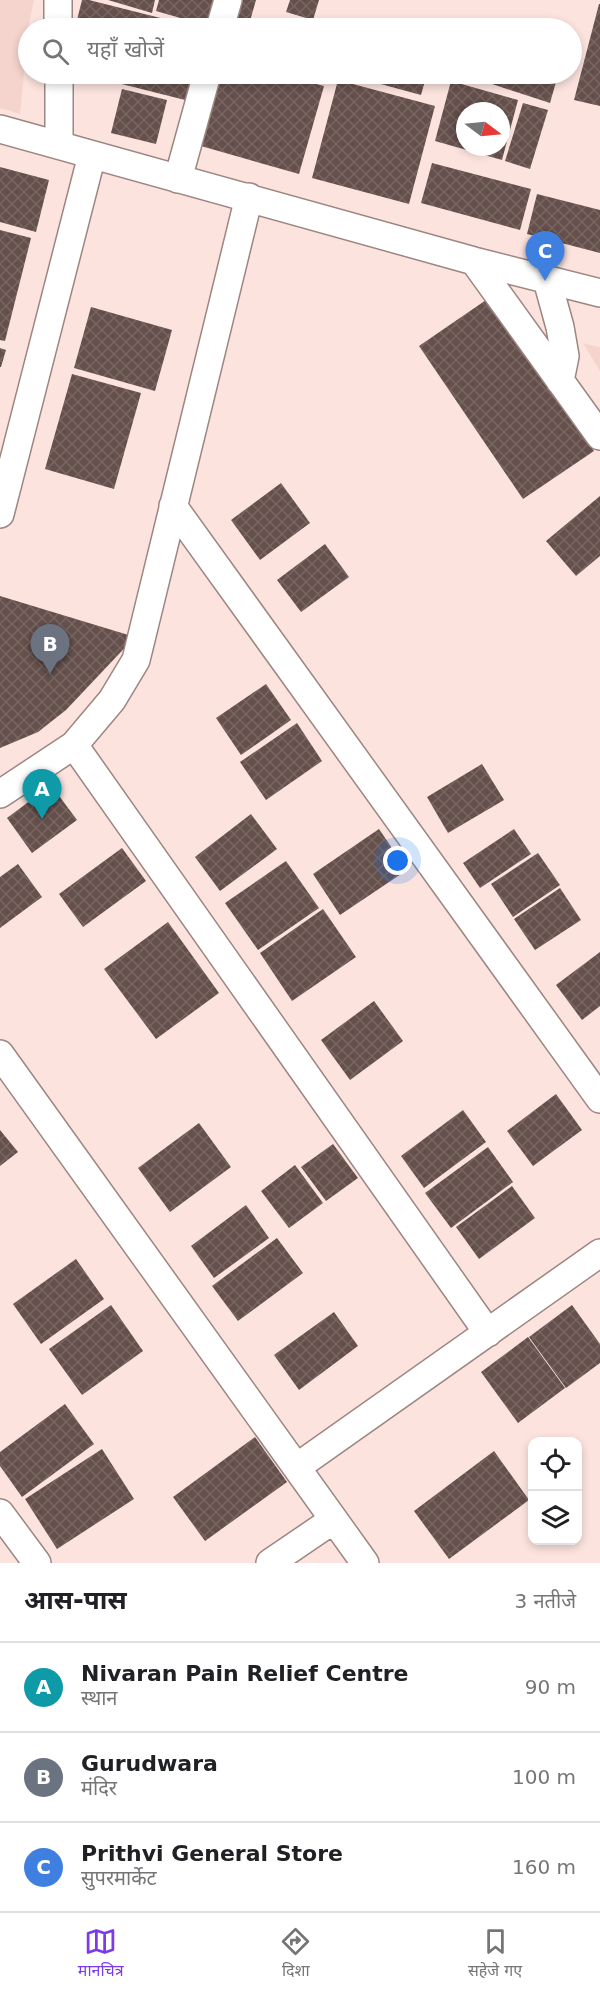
<!DOCTYPE html>
<html lang="hi">
<head>
<meta charset="utf-8">
<style>
  body { margin:0; font-family:"DejaVu Sans","Noto Sans Devanagari",sans-serif; background:#f6f6f6; color:#202124 }
  .controls { position:absolute; right:18px; bottom:18px; display:grid; overflow:hidden; border-radius:12px; box-shadow:0 3px 9px #0003 }
  .controls button { width:54px; height:54px; display:grid; place-items:center; padding:0; border:0; border-bottom:2px solid #e0e0e0; background:#fff; color:#202124; font:30px sans-serif }
  .compass { position:absolute; left:456px; top:102px; width:54px; height:54px; border-radius:50%; background:#fff; box-shadow:0 3px 9px #0003; rotate:106deg }
  .you { position:absolute; left:398px; top:861px; width:21px; height:21px; margin:-15px; border:4px solid #fff; border-radius:50%; background:#1a73e8; box-shadow:0 0 0 9px #1a73e833 }
  .badge { display:grid; place-items:center; width:39px; height:39px; border-radius:50%; background:#7c3aed; color:#fff; font-size:20px; font-weight:700 }
  .pin { position:absolute; translate:-50% -50px; filter:drop-shadow(0 2px 3px #0008) }
  .pin::after { content:''; position:absolute; top:32px; width:21px; height:18px; background:inherit; clip-path:polygon(0 0,100% 0,50% 100%) }
  .list { margin:0; padding:0; list-style:none }
  h2 { display:flex; justify-content:space-between; align-items:center; height:78px; margin:0; padding:0 24px; font-size:26px }
  h2 small { font-size:20px; font-weight:400; color:#757577 }
  .list li { display:grid; grid-template-columns:39px 1fr auto; gap:18px; align-items:center; box-sizing:border-box; height:90px; padding:0 24px; border-top:2px solid #e0e0e0 }
  .list b { display:block; font-size:22px; white-space:nowrap }
  .list p { margin:0; font-size:20px; white-space:nowrap; color:#757577 }
  .list em { font-size:20px; font-style:normal; color:#757577 }
  .icon { flex:none; width:33px; height:33px; fill:none; stroke:currentColor; stroke-width:2; stroke-linecap:round; stroke-linejoin:round }
  .map { position:relative; flex:none; width:600px; height:1563px; overflow:hidden }
  .search { position:absolute; background:#fff; box-shadow:0 3px 9px #0003; left:18px; right:18px; top:18px; height:66px; display:flex; align-items:center; gap:15px; box-sizing:border-box; padding:0 21px; border-radius:33px; color:#757577; font-size:22px }
  .sheet { height:348px; background:#fff }
  nav { display:flex; justify-content:space-around; align-items:center; box-sizing:border-box; height:84px; border-top:2px solid #e0e0e0; background:#fff; font-size:16px; color:#757577 }
  nav a { display:grid; justify-items:center; gap:3px }
  nav .on { color:#7c3aed }
  .map>svg:first-child { display:block }
  .built { fill:#f4d4cd }
  .building { fill:url(#building-cross-hatch); fill-rule:evenodd }
  .lines { fill:none; stroke-linecap:round; stroke-linejoin:round }
  .street-casing { stroke:#9c8681; stroke-width:30 }
  .street { stroke:#fff; stroke-width:27 }
</style>
</head>
<body>
<div class="map">
<svg width="600" height="1563" viewBox="0 0 600 1563">
  <defs>
    <pattern id="building-cross-hatch" width="8" height="8" patternUnits="userSpaceOnUse" patternTransform="scale(1.5)"><rect width="8" height="8" fill="#65504c"/><path d="M0 0l8 8M0 8l8-8" fill="none" stroke="#786663"/></pattern>
  </defs>
  <rect width="100%" height="100%" fill="#fce3de"/>
  <path class="built" d="M0 0H34L28 28 20 114 0 108Z
    M583 343 600 347V371Z"/>
  <path class="building" d="M82 0H89L200 28H75Z
    M108 0H155L152 13Z
    M159 0H215L208 26 156 11Z
    M237 0H256L248 28H228Z
    M290 0H319L313 20 286 12Z
    M599 4H600V106L574 100Z
    M252 21 274 28H250Z
    M516 21 540 28H514Z
    M82 74H196L189 101Z
    M222 74H277L324 86 299 174 201 146Z
    M344 74H427L421 95Z
    M492 74H552L558 75 550 103 489 83Z
    M338 80 435 106 409 204 312 178Z
    M451 81 518 100 502 160 435 141ZM465 111H501V147H465Z
    M122 89 167 100 156 144 111 133Z
    M523 103 548 110 530 169 505 161Z
    M432 163 531 189 520 230 421 203Z
    M0 167 49 180 36 232 0 222Z
    M537 194 600 210V253L527 234Z
    M0 230 31 238 5 341 0 340Z
    M489 298 594 451 523 499 419 346Z
    M91 307 172 330 155 391 74 368Z
    M0 348 6 350 1 367H0Z
    M72 374 141 393 114 489 45 469Z
    M281 483 310 523 260 560 231 520Z
    M600 496V556L576 576 546 541Z
    M325 544 349 577 301 612 277 580Z
    M0 596 135 637 66 710 38 732 0 748Z
    M266 684 291 720 241 755 216 718Z
    M297 723 322 761 266 800 240 762Z
    M482 764 504 800 448 833 427 797Z
    M51 785 77 820 32 853 7 818Z
    M251 814 277 849 220 891 195 857Z
    M379 829 407 870 340 915 313 874Z
    M514 829 531 854 480 888 463 863Z
    M122 848 146 881 83 927 59 894Z
    M538 853 560 885 513 917 491 884Z
    M286 861 319 908 258 950 225 903Z
    M18 864 42 897 0 928V877Z
    M560 888 581 920 535 950 514 919Z
    M323 909 356 957 292 1001 260 953Z
    M168 922 219 993 156 1039 104 969Z
    M600 952V1006L582 1020 556 985Z
    M374 1001 403 1041 350 1080 321 1040Z
    M556 1094 582 1130 533 1166 507 1131Z
    M463 1110 486 1142 424 1188 401 1156Z
    M199 1123 231 1167 170 1212 138 1168Z
    M0 1130 18 1152 0 1166Z
    M333 1144 358 1178 326 1201 301 1167Z
    M488 1147 513 1182 451 1228 425 1193Z
    M295 1165 323 1203 289 1228 261 1191Z
    M512 1186 535 1218 479 1259 456 1227Z
    M246 1205 269 1238 214 1278 191 1246Z
    M277 1238 303 1273 238 1321 212 1286Z
    M76 1259 104 1299 41 1344 13 1304Z
    M111 1305 143 1351 82 1395 49 1349Z
    M572 1305 600 1344V1363L566 1388 529 1337Z
    M334 1312 358 1346 299 1390 274 1355Z
    M528 1337 565 1388 518 1423 481 1372Z
    M65 1404 94 1444 22 1497 0 1466V1452Z
    M255 1437 287 1482 205 1541 173 1497Z
    M102 1449 134 1499 57 1549 25 1499Z
    M494 1451 529 1500 449 1559 414 1511Z"/>
  <g class="lines">
    <g class="street-casing">
      <path id="street" d="M58 0V28
        M220 28 228 0
        M59 74V145
        M0 129 474 261 600 293
        M178 179 207 74
        M474 261 600 436
        M547 280 560 327 565 356 560 381
        M173 506 600 1099
        M0 514 92 155
        M74 745 488 1333
        M0 794 74 745 112 700 136 660 249 197
        M0 1054 365 1563
        M297 1467 600 1253
        M0 1513 37 1563
        M270 1563 333 1520"/>
    </g>
    <use href="#street" class="street"/>
  </g>
</svg>
<div class="controls">
<button><svg class="icon" aria-label="locate" viewBox="0 0 24 24"><circle cx="12" cy="12" r="6"/><path d="M12 2v4M12 18v4M2 12h4M18 12h4"/></svg></button>
<button><svg class="icon" aria-label="layers" viewBox="0 0 24 24"><path d="M12 4l9 5-9 5-9-5zM3 14l9 5 9-5"/></svg></button>
</div>
<svg class="compass" viewBox="-18 -18 36 36"><path d="M0-13l5 13h-10z" fill="#e53935"/><path d="M0 13l5-13h-10z" fill="#757577"/></svg>
<div class="you"></div>
<div class="pin badge" style="left:42px;top:819px;background:#0f9aa8">A</div>
<div class="pin badge" style="left:50px;top:674px;background:#6b7280">B</div>
<div class="pin badge" style="left:545px;top:281px;background:#3f7fe0">C</div>
<div class="search"><svg class="icon" aria-label="search" viewBox="0 0 24 24"><circle cx="10" cy="10" r="6"/><path d="M15 15l6 6"/></svg>यहाँ खोजें</div>
</div>
<section class="sheet">
<h2>आस-पास<small>3 नतीजे</small></h2>
<ul class="list">
<li><span class="badge" style="background:#0f9aa8">A</span><div><b>Nivaran Pain Relief Centre</b><p>स्थान</p></div><em>90 m</em></li>
<li><span class="badge" style="background:#6b7280">B</span><div><b>Gurudwara</b><p>मंदिर</p></div><em>100 m</em></li>
<li><span class="badge" style="background:#3f7fe0">C</span><div><b>Prithvi General Store</b><p>सुपरमार्केट</p></div><em>160 m</em></li>
</ul>
</section>
<nav>
<a class="on"><svg class="icon" aria-label="map" viewBox="0 0 24 24"><path d="M3 6l6-2 6 2 6-2v14l-6 2-6-2-6 2zM9 4v14M15 6v14"/></svg>मानचित्र</a>
<a><svg class="icon" aria-label="directions" viewBox="0 0 24 24"><path d="M12 3l9 9-9 9-9-9zM9 14v-3h6M13 9l2 2-2 2"/></svg>दिशा</a>
<a><svg class="icon" aria-label="saved" viewBox="0 0 24 24"><path d="M7 4h10v16l-5-4-5 4z"/></svg>सहेजे गए</a>
</nav>
</body>
</html>
